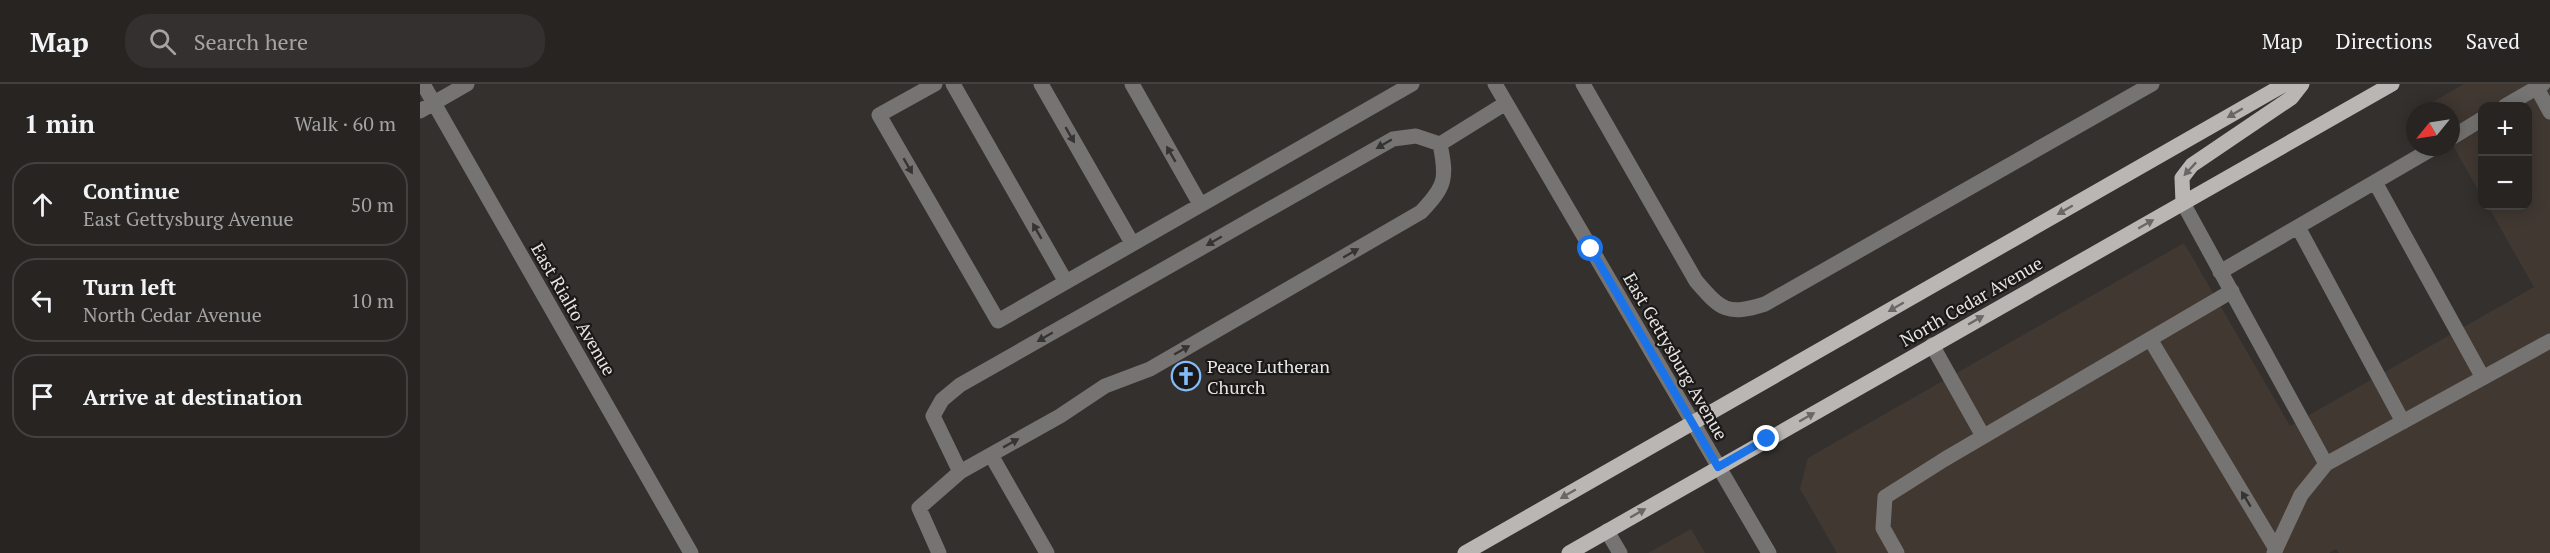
<!DOCTYPE html>
<html lang="en">
<head>
<meta charset="utf-8">
<style>
  body { margin:0; font-family:"PT Serif",serif; background:#33302f; color:#f1f3f6 }
  .controls { position:absolute; right:18px; top:18px; display:grid; overflow:hidden; border-radius:12px; box-shadow:0 3px 15px #0003 }
  .controls button { width:54px; height:54px; display:grid; place-items:center; padding:0; border:0; border-bottom:2px solid #434140; background:#272422; color:#f1f3f6; font:30px sans-serif }
  .compass { position:absolute; left:1986px; top:18px; width:54px; height:54px; border-radius:50%; background:#272422; box-shadow:0 3px 15px #0003; rotate:240deg }
  .stop { position:absolute; width:18px; height:18px; margin:-14px; border:4px solid #1a73e8; border-radius:50%; background:#fff }
  .stop.end { background:#1a73e8; border-color:#fff; box-shadow:0 2px 6px #0008 }
  .list { margin:0; padding:0; list-style:none }
  h2 { display:flex; justify-content:space-between; align-items:center; height:78px; margin:0; padding:0 24px; font-size:26px }
  h2 small { font-size:20px; font-weight:400; color:#a4a4a5 }
  .list li { display:grid; grid-template-columns:39px 1fr auto; gap:18px; align-items:center; box-sizing:border-box; height:84px; margin:0 12px 12px; padding:0 12px; border:2px solid #434140; border-radius:24px }
  .list b { display:block; font-size:22px; white-space:nowrap }
  .list p { margin:0; font-size:20px; white-space:nowrap; color:#a4a4a5 }
  .list em { font-size:20px; font-style:normal; color:#a4a4a5 }
  .icon { flex:none; width:33px; height:33px; fill:none; stroke:currentColor; stroke-width:2; stroke-linecap:round; stroke-linejoin:round }
  .map { position:relative; flex:none; width:2130px; height:469px; overflow:hidden }
  header { display:flex; align-items:center; gap:36px; box-sizing:border-box; height:84px; padding:0 30px; background:#272422; border-bottom:2px solid #434140 }
  header strong { font-size:28px }
  nav { display:flex; gap:33px; margin-inline-start:auto; font-size:21px }
  .search { width:420px; height:54px; background:#33302f; display:flex; align-items:center; gap:15px; box-sizing:border-box; padding:0 21px; border-radius:24px; color:#a4a4a5; font-size:22px }
  main { display:flex }
  aside { flex:1; background:#272422 }
  .map>svg:first-child { display:block }
  .built { fill:#413832 }
  .lines { fill:none; stroke-linecap:round; stroke-linejoin:round }
  .minor { stroke:#767472; stroke-width:15 }
  .major { stroke:#bab6b3; stroke-width:15 }
  .oneway { fill:#6a6866 }
  .oneway2 { fill:#363433 }
  .route { stroke:#1a73e8; stroke-width:8 }
  .labels { text-anchor:middle; dominant-baseline:central; stroke-width:4.5; stroke-linejoin:round; paint-order:stroke }
  .street-label { font-size:18px; fill:#e7e5e3; stroke:#1b1918 }
  .poi-label { font-size:18px; fill:#e7e5e3; stroke:#1b1918; text-anchor:start }
</style>
</head>
<body>
<header>
<strong>Map</strong>
<div class="search"><svg class="icon" aria-label="search" viewBox="0 0 24 24"><circle cx="10" cy="10" r="6"/><path d="M15 15l6 6"/></svg>Search here</div>
<nav><a>Map</a><a>Directions</a><a>Saved</a></nav>
</header>
<main>
<aside>
<h2>1 min<small>Walk · 60 m</small></h2>
<ul class="list">
<li><svg class="icon" aria-label="ahead" viewBox="0 0 24 24"><path d="M12 20V5M6 11l6-6 6 6"/></svg><div><b>Continue</b><p>East Gettysburg Avenue</p></div><em>50 m</em></li>
<li><svg class="icon" aria-label="left" viewBox="0 0 24 24"><path d="M17 20v-9H6M10 6l-5 5 5 5"/></svg><div><b>Turn left</b><p>North Cedar Avenue</p></div><em>10 m</em></li>
<li><svg class="icon" aria-label="arrive" viewBox="0 0 24 24"><path d="M6 21V4h12l-3 4 3 4H6"/></svg><div><b>Arrive at destination</b></div></li>
</ul>
</aside>
<div class="map">
<svg width="2130" height="469" viewBox="0 0 2130 469">
  <rect width="100%" height="100%" fill="#34302e"/>
  <path class="built" d="M2044 0H2130V469H1919L1916 465 1909 469H1417L1380 405 1388 374 1764 159 1870 342 2114 203 2068 122H2108V22H2062V113L2031 58V27H2013L2009 20Z
    M1271 445 1285 469H1228Z"/>
  <g class="lines">
    <path class="minor" d="M3 0 271 469
      M515 0 459 31 578 237 992 0
      M533 0 646 198
      M621 0 712 159
      M712 0 780 120
      M1075 0 1349 469
      M1163 0 1276 197C1301 226 1307 232 1345 220L1732 0
      M2117 4 2130 28
      M2085 22 2123 0
      M0 27 47 0
      M2031 54 2062 35
      M1955 98 2063 294
      M1763 119 1906 380
      M1878 143 1983 338
      M1800 188 2015 63
      M1730 255 1856 465
      M1512 261 1563 352
      M571 371 627 469
      M540 388 513 332 522 316 540 301 973 55 996 52 1020 60 1086 19
      M1187 447 1200 469
      M519 469 499 424 540 388 640 332 685 302 730 285 1001 128C1026 102 1027 94 1020 60
      M1477 469 1463 444 1465 413 1525 375 1812 207
      M1854 469 1881 411 1906 380 2130 257"/>
    <path class="major" d="M1763 119 1762 94 1772 81 1871 14 1882 0
      M1045 469 1865 0
      M1149 469 1972 0"/>
  </g>
  <defs><path id="oneway-solid" d="M-6-.8H1V-3.2L6.5 0L1 3.2V.8H-6Z" transform="scale(1.5)"/></defs>
  <g class="oneway">
    <use href="#oneway-solid" transform="translate(1815 29) rotate(150)"/>
    <use href="#oneway-solid" transform="translate(1770 85) rotate(133)"/>
    <use href="#oneway-solid" transform="translate(1645 126) rotate(150)"/>
    <use href="#oneway-solid" transform="translate(1726 140) rotate(-30)"/>
    <use href="#oneway-solid" transform="translate(1476 223) rotate(150)"/>
    <use href="#oneway-solid" transform="translate(1556 236) rotate(-30)"/>
    <use href="#oneway-solid" transform="translate(1387 333) rotate(-30)"/>
    <use href="#oneway-solid" transform="translate(1148 410) rotate(150)"/>
    <use href="#oneway-solid" transform="translate(1218 429) rotate(-30)"/>
  </g>
  <g class="oneway2">
    <use href="#oneway-solid" transform="translate(650 51) rotate(60)"/>
    <use href="#oneway-solid" transform="translate(964 60) rotate(150)"/>
    <use href="#oneway-solid" transform="translate(751 70) rotate(-120)"/>
    <use href="#oneway-solid" transform="translate(488 82) rotate(60)"/>
    <use href="#oneway-solid" transform="translate(617 147) rotate(-120)"/>
    <use href="#oneway-solid" transform="translate(794 157) rotate(150)"/>
    <use href="#oneway-solid" transform="translate(931 169) rotate(-30)"/>
    <use href="#oneway-solid" transform="translate(625 253) rotate(150)"/>
    <use href="#oneway-solid" transform="translate(762 266) rotate(-30)"/>
    <use href="#oneway-solid" transform="translate(591 359) rotate(-29)"/>
    <use href="#oneway-solid" transform="translate(1826 415) rotate(-121)"/>
  </g>
  <g class="lines">
    <path class="route" d="M1171 165 1298 383 1347 355"/>
  </g>
  <defs>
    <g id="church-ring" transform="scale(1.5)"><circle r="9.5" fill="#1b1918" stroke="#82bcfa" stroke-width="1.5"/><path d="M-1.2-6h2.4v3.5h3.3v2.4h-3.3V6h-2.4V-.1h-3.3v-2.4h3.3Z" fill="#82bcfa"/></g>
  </defs>
  <g fill-rule="evenodd">
    <use href="#church-ring" x="766" y="292"/>
  </g>
  <g class="labels">
    <g class="street-label">
      <text transform="translate(1551 217) rotate(-30)">North Cedar Avenue</text>
      <text transform="translate(154 225) rotate(60)">East Rialto Avenue</text>
      <text transform="translate(1256 272) rotate(60)">East Gettysburg Avenue</text>
    </g>
    <g class="poi-label">
      <text x="787" y="282">Peace Lutheran<tspan x="787" dy="21">Church</tspan></text>
    </g>
  </g>
</svg>
<div class="controls">
<button>+</button>
<button>−</button>
</div>
<svg class="compass" viewBox="-18 -18 36 36"><path d="M0-13l5 13h-10z" fill="#e53935"/><path d="M0 13l5-13h-10z" fill="#a4a4a5"/></svg>
<div class="stop" style="left:1171px;top:165px"></div>
<div class="stop end" style="left:1347px;top:355px"></div>
</div>
</main>
</body>
</html>
